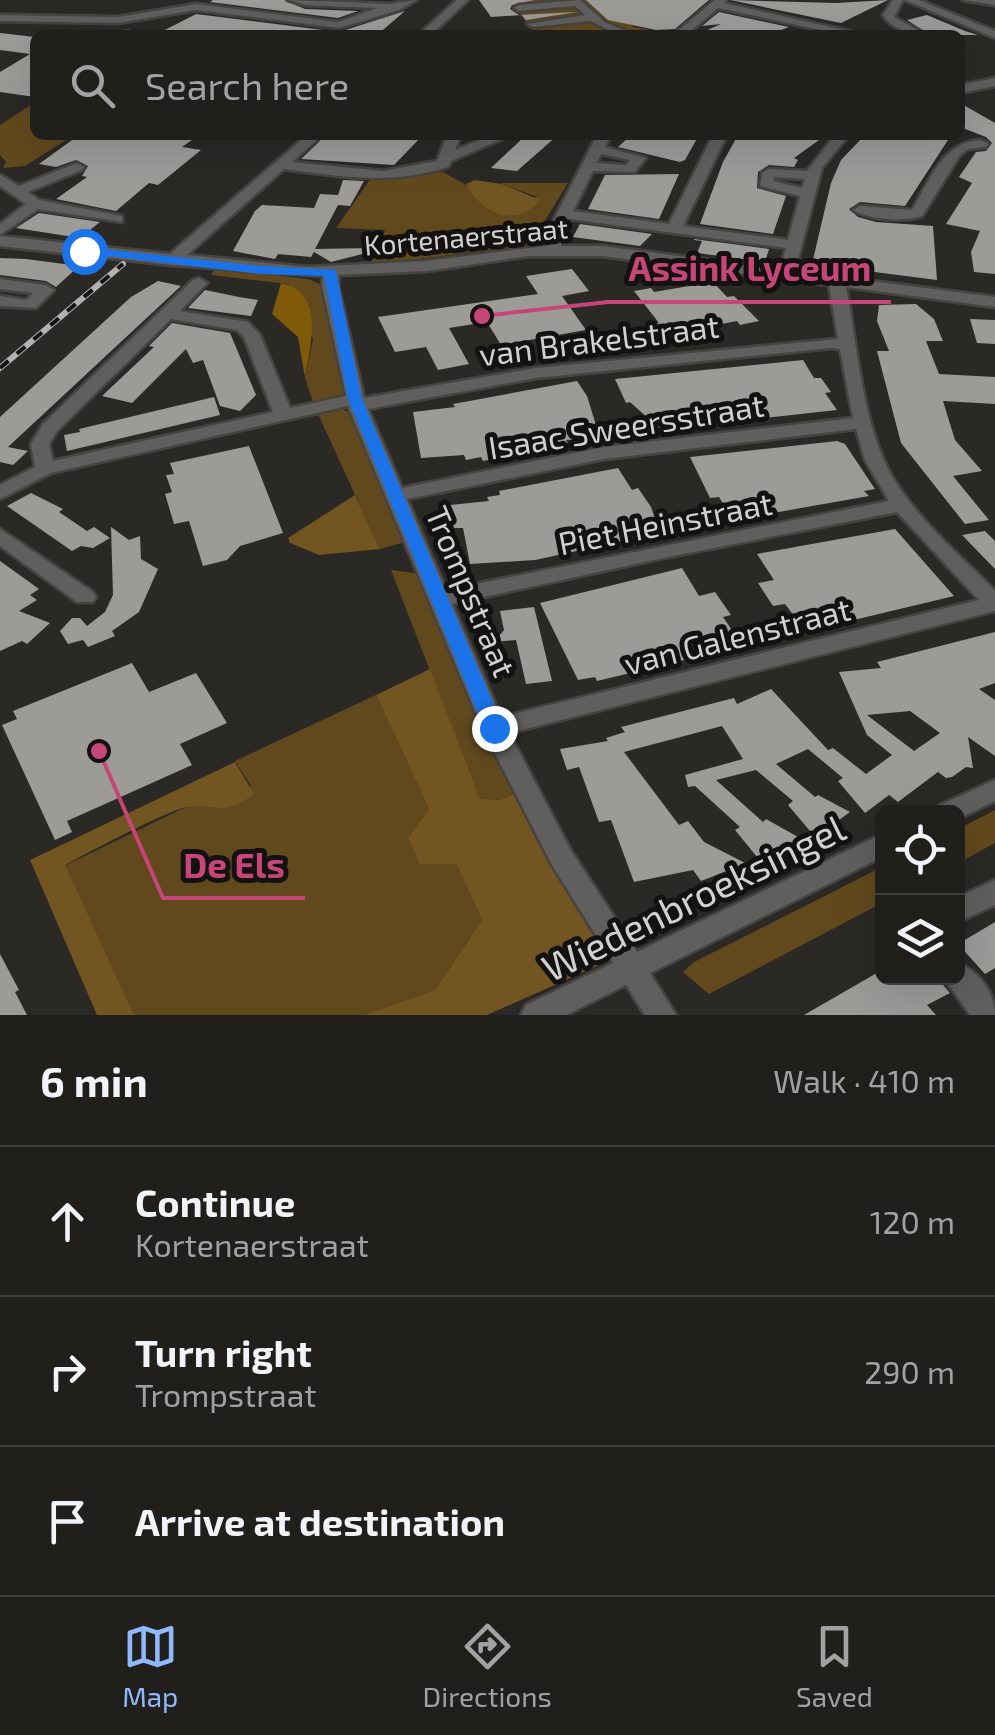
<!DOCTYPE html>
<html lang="en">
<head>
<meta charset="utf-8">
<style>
  body { margin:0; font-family:"Exo 2",sans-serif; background:#282725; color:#f1f3f6 }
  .controls { position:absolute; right:30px; bottom:30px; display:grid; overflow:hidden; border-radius:15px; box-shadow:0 10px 40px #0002 }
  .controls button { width:90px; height:90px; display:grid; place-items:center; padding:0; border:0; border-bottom:2px solid #3d3d3b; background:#201f1c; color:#f1f3f6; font:50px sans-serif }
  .stop { position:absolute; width:30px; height:30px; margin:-22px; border:8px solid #1a73e8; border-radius:50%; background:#fff }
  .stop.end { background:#1a73e8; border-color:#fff; box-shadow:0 2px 10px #0008 }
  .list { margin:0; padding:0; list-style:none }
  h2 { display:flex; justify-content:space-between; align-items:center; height:130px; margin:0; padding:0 40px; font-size:42px }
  h2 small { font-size:32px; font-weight:400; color:#a2a2a3 }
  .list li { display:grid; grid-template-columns:65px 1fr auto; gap:30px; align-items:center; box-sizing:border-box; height:150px; padding:0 40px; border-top:2px solid #3d3d3b }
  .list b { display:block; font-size:38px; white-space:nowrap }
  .list p { margin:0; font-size:32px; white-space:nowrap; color:#a2a2a3 }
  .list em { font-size:32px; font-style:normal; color:#a2a2a3 }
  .icon { flex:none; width:55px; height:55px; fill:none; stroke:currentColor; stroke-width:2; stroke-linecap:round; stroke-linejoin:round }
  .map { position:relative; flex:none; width:995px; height:1015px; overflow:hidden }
  .search { position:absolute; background:#201f1c; box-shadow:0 10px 40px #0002; left:30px; right:30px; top:30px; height:110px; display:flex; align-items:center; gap:25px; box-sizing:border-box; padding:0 35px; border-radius:15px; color:#a2a2a3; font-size:38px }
  .sheet { height:580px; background:#201f1c }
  nav { display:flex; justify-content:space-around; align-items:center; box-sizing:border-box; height:140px; border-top:2px solid #3d3d3b; background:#201f1c; font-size:28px; color:#a2a2a3 }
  nav a { display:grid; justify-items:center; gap:5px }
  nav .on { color:#8fb8fd }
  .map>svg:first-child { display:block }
  .green { fill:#61491d }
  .forest { fill:#725520 }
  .water { fill:#7e5a09 }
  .building { fill:#9d9b98; fill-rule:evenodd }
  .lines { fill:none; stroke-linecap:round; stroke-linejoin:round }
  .minor-casing { stroke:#464441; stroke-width:5 }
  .minor { fill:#605f5d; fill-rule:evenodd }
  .rail-casing { stroke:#b3b2b0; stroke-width:6 }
  .rail { stroke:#131211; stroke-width:4; stroke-dasharray:11; stroke-linecap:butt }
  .route { fill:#1a73e8 }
  .labels { text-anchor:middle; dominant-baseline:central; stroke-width:10; stroke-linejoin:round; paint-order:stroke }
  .far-street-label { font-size:28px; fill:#d2d1cf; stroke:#131211 }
  .street-label { font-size:32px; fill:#d2d1cf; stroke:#131211 }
  .near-street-label { font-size:38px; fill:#d2d1cf; stroke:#131211 }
  .leader { fill:none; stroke:#c64678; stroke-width:4 }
  .callout-dot { fill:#c64678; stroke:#131211; stroke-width:4 }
  .callout-label { font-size:35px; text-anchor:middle; font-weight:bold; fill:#c64678; stroke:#131211; stroke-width:10; stroke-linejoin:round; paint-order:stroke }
</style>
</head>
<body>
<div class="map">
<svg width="995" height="1015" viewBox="0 0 995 1015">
  <rect width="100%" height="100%" fill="#2b2926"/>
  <path class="green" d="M509 0H591L634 27 667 33 571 35 533 31Z
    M31 105 35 107V135H74L25 166 3 168 6 162 0 155V125Z
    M443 172 466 185 494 210 537 197 500 183H568L530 245 370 265 385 230 336 228 372 177Z
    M216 268 308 279 322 285 346 394 314 405 305 378 313 339 289 284 211 275Z
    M342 409 358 417 409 541 380 549 318 414Z
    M391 570 423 574 518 793 498 800H480Z
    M376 695 429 809 408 837 419 864H456L482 920 435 990 363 1015H134L64 866 186 807 251 786 235 761Z
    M995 810V843L958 863V829Z
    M882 867V903L709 994 683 972 694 962Z"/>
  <path class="forest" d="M475 180 502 184 540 200C516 229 482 214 466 184Z
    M355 495 380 549 319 555 290 543 288 538Z
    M430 669 480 799 498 800 518 793 558 872 609 957 606 962 487 1015H363L435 990 482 920 456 864H419L408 837 429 809 376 695Z
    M235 762 254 794C222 818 218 803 187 807 170 809 84 855 65 865L134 1015H97L30 860Z"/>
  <path class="water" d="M281 283C325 291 311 346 305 378L298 337 272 314Z"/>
  <path class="building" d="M213 0H284L305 9 358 11 338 18 210 2Z
    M479 0H534L512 5 510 9 519 15 577 12 526 20 522 15 491 17Z
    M586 0H709L675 29 656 30 608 20Z
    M730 0 836 3 888 0 841 23Z
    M405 11 377 35H155L196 14 339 32Z
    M719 12 789 27 781 30 782 35H696L721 24 702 26Z
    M927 15 965 31 978 35H930L907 20Z
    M0 33 35 37V97L0 92V72L30 54 0 50Z
    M960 103 995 123V274L974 272 971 252 980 231 946 224 972 183 959 177 976 152 986 151 992 143 986 137 960 127Z
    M79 135H199L182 147 201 150 158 185 149 183 116 211 56 199 87 177 82 176 88 166 76 160 56 167 39 164Z
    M326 135H423L394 165 301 159Z
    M526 135H558L517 171 491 168Z
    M631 135H699L685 160 680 162 618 147Z
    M738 135H826L794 158 798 160 794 167 769 165 758 172 757 188 786 196 773 234 700 224 723 162Z
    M865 135H923L948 140 905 206 860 202 849 209 858 217 876 222 933 226 937 280 812 264 831 183 841 160Z
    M679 174 659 219 588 209 605 175Z
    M343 180 364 181 350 206 338 205 315 249 373 248 374 251 331 262 314 252 311 257 278 254 275 259 233 251 255 211 262 205 314 208 320 194 338 195Z
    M39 213 100 222 80 238 16 228Z
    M580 224 652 234 640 246 573 237Z
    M694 240V239L769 249 765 262 697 253 702 241Z
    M0 258 26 259 79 266 56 287 46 281 0 275Z
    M572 269 589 291 562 296 586 330 501 345 487 322 449 328 469 364 438 370 426 347 395 352 378 317 538 294 526 276Z
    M158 281 181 286 8 447 28 451 13 465 0 462V417L131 297Z
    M713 282 727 297 734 296 759 321 740 325 737 321 674 333 679 340 656 344 643 326 659 323 634 291 651 288 654 292Z
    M205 290 239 297 258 300 251 316 188 308Z
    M916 304 934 319 943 341H926L939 374 995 377V404L943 401 955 440 982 471 953 476 989 520 965 524 901 443 877 351H889L877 321 879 305Z
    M970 319 995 320V344L977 343Z
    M172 323 230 333 256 395 240 411 220 406 203 360 193 363 186 349 132 403 102 396 154 347 149 346Z
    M803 360 814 378H821L831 392 825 393 837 410 710 424 707 419 693 420 692 417 660 429 630 402 626 403 615 379Z
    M577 381 587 396 600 438 566 440 568 443 559 446 483 461 481 457 466 460 464 455 421 458 413 412 455 407 453 404Z
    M214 397 220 415 67 451 64 435 80 432 79 429Z
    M837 441 845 444 875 489 864 491 869 496 733 520 719 497 710 498 690 457Z
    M249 446 283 533 240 546 227 560 203 566 189 521 174 524 165 494 172 492 166 475 174 474 170 463Z
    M618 468 632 490 638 488 651 507 660 533 535 560 470 564 463 528H454L450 505 489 501 487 497 500 495 499 491Z
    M31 493 63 509 59 512 87 531 94 527 110 538 93 548 81 546 72 551 7 506Z
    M111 527 129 540 140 536 141 559 158 569 139 612 112 631 115 636 88 647 83 640 68 644 60 631 72 618H80L87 626 105 612 113 595Z
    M895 529 954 596 812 630 802 616 795 617 785 604 773 606 758 583 774 580 757 554Z
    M985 531 995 541V569L962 535Z
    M0 561 39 589 30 595 37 600 19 611 50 623 27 644 22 641 0 651Z
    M682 568 699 596 715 592 731 615 723 617 738 639 728 641 734 648 597 681 595 677 578 680 540 603Z
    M534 607 552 681 526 684 516 640 494 642 504 630 500 611Z
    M995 632V683L979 689 995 700V756L968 737 973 768 966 767 952 777 946 778 938 772 898 802 889 795 865 813 838 781 843 778 808 749 776 764 815 797 818 795 850 812 815 837 788 805 793 801 756 770 716 780 763 822 766 819 807 842 794 852 786 845 762 863 735 830 740 827 695 786 688 787 685 775 743 759 722 726 624 752 679 825 688 821 704 842 755 868 740 879 729 870 701 881 693 870 634 882 611 820 599 822 579 767 567 770 560 749 608 741 606 738 625 732 621 727 734 698 737 704 771 689 828 750 833 748 866 774 892 755 867 735 839 672 881 668 877 662ZM910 711 940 733 914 751 867 715Z
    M132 663 149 692 196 673 227 723 180 744 192 765 67 821 72 832 55 840 2 725 17 719 13 711Z
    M995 922V968L985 974 958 944Z
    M0 954 19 990 15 992 27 1015H0Z
    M882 970V978H937L950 993 927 1005 936 1015H804Z"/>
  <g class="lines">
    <g class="minor-casing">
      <path id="minor" d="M288 0 390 4 416 0 399 10 339 28 196 10 118 23 0 21V15L118 17 196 4 338 22 377 8 306 5Z
        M457 0H468L431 35H418Z
        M580 0 606 23 636 35H619L591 21 533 27 527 24 585 15 575 6 519 11 514 8 519 5Z
        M715 0H726L724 3 866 35H844L718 8 686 35H673Z
        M893 0H903L894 17 927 35C912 35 890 28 883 15Z
        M905 0H919L995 31V38Z
        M963 0H995V5Z
        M129 31 134 35H116L118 33Z
        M995 78V86L960 93V85Z
        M307 135H322L292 162 383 171 437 161 447 135H461L455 150 493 135 509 136 451 161 448 167C392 185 341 177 284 169L187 255 308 267 427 261 546 246 545 237 597 135H611L605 147 646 158 635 172 593 171 573 211 669 224 713 135H727L683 226 788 240 800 196 760 186 762 173 769 169 807 171 835 135H849L822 168 795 271 995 297V307L846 287C858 349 862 428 895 481 921 523 961 556 995 591V611L509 733 570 849 637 952 882 834V857L650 973 676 1015H645L626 985 566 1015H521L526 1005 613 963 552 865 482 728 348 406 51 473 0 499V485L35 467 31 444 43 424 193 280 199 278 207 283 180 311 248 322 260 335 290 408 346 396 322 286 323 276 172 265 0 246V236L170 254ZM601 154 630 160 626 165 597 163ZM774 177 805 179 802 188 773 181ZM569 219 786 248 780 269 602 246H561V237ZM529 256H602L829 285 838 339 536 368 364 398 338 286 339 275 427 271ZM171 319 237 330 244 337 273 412 53 461 49 444 57 431ZM831 348 840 349 853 418 604 447 402 488 368 409 536 378ZM856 429 865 460 889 501 446 590 407 499 604 459ZM897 512 979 600 501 717 452 604 663 558Z
        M981 140 988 144 986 147 968 149 960 155 922 216C903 222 869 220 853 210L860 206 912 210C931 179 942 142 981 140Z
        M77 163 84 167 82 170 28 192 39 200 122 216V222L38 209 0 235V224L26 204 0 186V175L19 186Z
        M0 279 46 285 54 290 36 308 0 306V296L26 300 33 293 0 289Z
        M0 529 93 592 96 597 93 602H77L0 546Z
        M995 780V801L958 819V812H936L940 805Z
        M995 880V905L958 922V897Z
        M958 963C979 971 995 993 995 1015H970L944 978H958Z"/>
    </g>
    <use href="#minor" class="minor"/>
    <g class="rail-casing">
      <path id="rail" d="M0 368 123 264"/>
    </g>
    <use href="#rail" class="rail"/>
  </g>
  <path class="route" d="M84 247 260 266 336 270 362 399 504 728 501 733 494 735 484 728 348 399 324 276 260 274 80 253Z"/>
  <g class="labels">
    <g class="far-street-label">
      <text transform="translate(466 236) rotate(-5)">Kortenaerstraat</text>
    </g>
    <g class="street-label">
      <text transform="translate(599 339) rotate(-7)">van Brakelstraat</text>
      <text transform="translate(626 425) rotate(-9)">Isaac Sweersstraat</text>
      <text transform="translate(665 522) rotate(-11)">Piet Heinstraat</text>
      <text transform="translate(472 591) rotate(67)">Trompstraat</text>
      <text transform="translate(737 635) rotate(-14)">van Galenstraat</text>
    </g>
    <g class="near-street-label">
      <text transform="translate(693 897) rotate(-26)">Wiedenbroeksingel</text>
    </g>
  </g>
  <path class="leader" d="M482 316L608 302H891M99 751L163 898H305"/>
  <g class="callout-dot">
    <circle cx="482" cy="316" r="10"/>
    <circle cx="99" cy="751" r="10"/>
  </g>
  <g class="callout-label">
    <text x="750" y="281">Assink Lyceum</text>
    <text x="234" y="878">De Els</text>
  </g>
</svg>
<div class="controls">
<button><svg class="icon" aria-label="locate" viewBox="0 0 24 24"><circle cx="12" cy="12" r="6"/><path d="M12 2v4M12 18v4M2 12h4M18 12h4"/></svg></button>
<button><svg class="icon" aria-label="layers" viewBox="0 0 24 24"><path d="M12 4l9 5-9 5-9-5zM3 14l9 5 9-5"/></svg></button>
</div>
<div class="stop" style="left:84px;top:251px"></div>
<div class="stop end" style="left:494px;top:728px"></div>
<div class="search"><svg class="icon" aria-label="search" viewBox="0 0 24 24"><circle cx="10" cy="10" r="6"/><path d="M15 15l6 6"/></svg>Search here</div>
</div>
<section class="sheet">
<h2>6 min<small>Walk · 410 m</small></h2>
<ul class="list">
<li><svg class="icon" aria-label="ahead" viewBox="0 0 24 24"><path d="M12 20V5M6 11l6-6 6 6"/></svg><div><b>Continue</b><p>Kortenaerstraat</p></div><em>120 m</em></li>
<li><svg class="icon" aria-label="right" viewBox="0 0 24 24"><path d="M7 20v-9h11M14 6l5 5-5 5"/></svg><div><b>Turn right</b><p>Trompstraat</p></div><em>290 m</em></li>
<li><svg class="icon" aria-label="arrive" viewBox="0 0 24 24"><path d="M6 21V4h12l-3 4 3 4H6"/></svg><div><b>Arrive at destination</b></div></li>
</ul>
</section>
<nav>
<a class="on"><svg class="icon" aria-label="map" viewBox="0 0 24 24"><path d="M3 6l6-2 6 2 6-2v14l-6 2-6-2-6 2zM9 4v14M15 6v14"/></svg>Map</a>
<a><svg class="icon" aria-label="directions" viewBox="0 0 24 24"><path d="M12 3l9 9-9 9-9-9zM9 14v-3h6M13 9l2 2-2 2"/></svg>Directions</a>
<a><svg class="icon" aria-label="saved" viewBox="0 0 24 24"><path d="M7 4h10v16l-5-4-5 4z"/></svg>Saved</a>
</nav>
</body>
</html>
